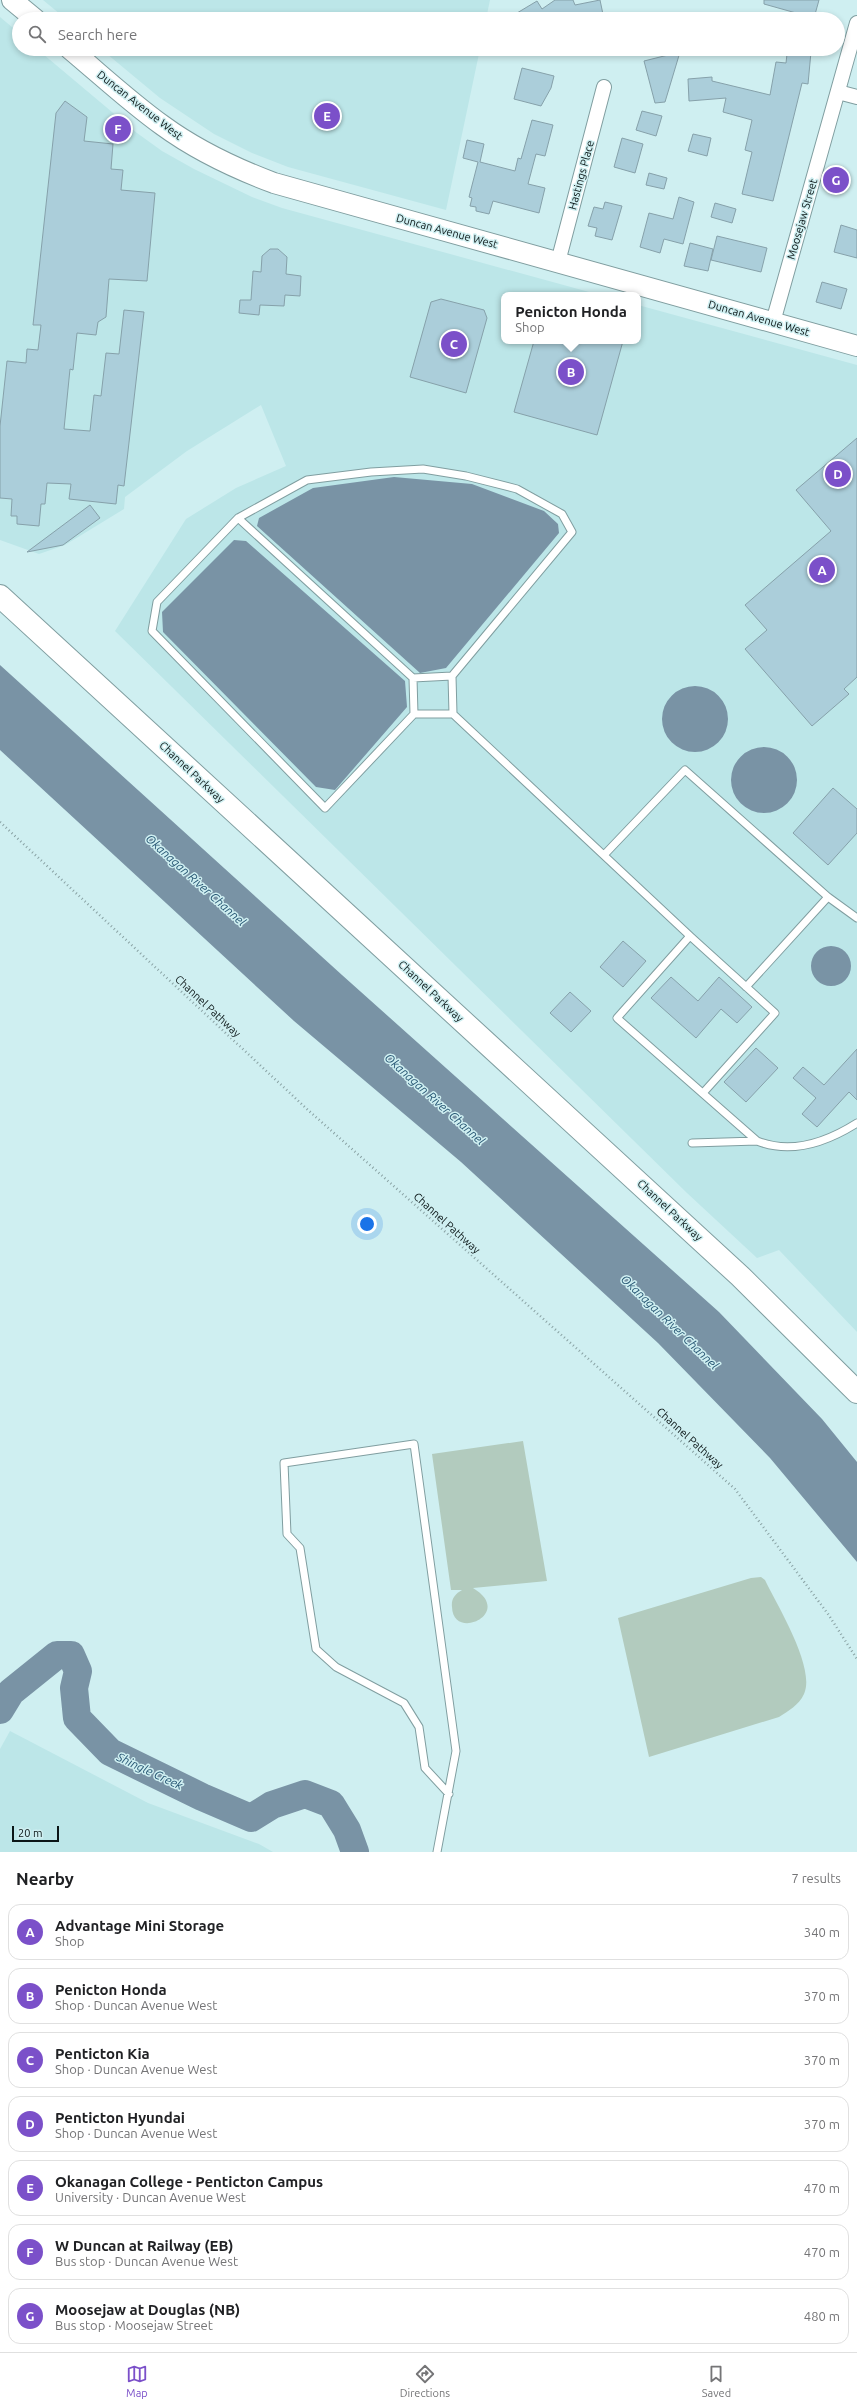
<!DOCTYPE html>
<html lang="en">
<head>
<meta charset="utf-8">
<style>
  body { margin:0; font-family:Ubuntu,sans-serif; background:#f6f6f6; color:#202124 }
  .scale { position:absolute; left:12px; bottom:10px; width:47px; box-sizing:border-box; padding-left:4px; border:2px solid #0b1617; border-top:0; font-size:11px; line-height:14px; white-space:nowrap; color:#0b1617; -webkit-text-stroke:3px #cfeff1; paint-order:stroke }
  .you { position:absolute; left:367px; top:1224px; width:14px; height:14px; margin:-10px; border:3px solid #fff; border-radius:50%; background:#1a73e8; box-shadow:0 0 0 6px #1a73e833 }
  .badge { display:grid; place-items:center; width:26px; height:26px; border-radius:50%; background:#7b50c9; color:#fff; font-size:13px; font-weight:700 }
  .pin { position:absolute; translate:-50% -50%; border:2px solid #fff; box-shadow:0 1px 4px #0006 }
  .popup { position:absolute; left:501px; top:292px; width:140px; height:52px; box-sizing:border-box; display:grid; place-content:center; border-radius:8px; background:#fff; filter:drop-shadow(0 1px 3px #0005); font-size:13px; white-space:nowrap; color:#757577 }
  .popup b { font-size:15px; color:#202124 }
  .popup::after { content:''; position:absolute; left:50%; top:100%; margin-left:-8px; border:8px solid transparent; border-top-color:#fff }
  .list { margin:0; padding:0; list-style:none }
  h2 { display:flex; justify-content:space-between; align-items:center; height:52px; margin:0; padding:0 16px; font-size:17px }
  h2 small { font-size:13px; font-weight:400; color:#757577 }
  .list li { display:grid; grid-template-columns:26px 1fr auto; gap:12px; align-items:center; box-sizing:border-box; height:56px; margin:0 8px 8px; padding:0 8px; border:1px solid #e0e0e0; border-radius:12px }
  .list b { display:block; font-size:15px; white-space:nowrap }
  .list p { margin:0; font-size:13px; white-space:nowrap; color:#757577 }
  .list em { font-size:13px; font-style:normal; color:#757577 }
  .icon { flex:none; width:22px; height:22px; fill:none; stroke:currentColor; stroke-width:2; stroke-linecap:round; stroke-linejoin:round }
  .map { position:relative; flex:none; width:857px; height:1852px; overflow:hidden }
  .search { position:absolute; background:#fff; box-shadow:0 2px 6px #0003; left:12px; right:12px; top:12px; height:44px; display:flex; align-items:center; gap:10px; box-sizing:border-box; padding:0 14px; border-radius:22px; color:#757577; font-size:15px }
  .sheet { height:500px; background:#fff }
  nav { display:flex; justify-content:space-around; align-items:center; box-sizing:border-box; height:56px; border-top:1px solid #e0e0e0; background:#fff; font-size:11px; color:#757577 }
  nav a { display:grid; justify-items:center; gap:2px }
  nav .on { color:#7b50c9 }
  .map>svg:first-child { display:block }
  .built { fill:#bce6e8 }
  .green { fill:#b2cbbe }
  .water { fill:#7993a5 }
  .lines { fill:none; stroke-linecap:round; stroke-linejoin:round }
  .river { stroke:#7993a5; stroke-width:28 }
  .building { fill:#abceda; stroke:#86a1aa }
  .lane-casing { stroke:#809ea0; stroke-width:9 }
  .street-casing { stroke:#809ea0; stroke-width:16 }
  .secondary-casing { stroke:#809ea0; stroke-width:22 }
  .highway-casing { stroke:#809ea0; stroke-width:24 }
  .path { stroke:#89a2a4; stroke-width:2.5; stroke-dasharray:1 3; stroke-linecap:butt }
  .lane { stroke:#fff; stroke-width:7 }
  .street { stroke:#fff; stroke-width:14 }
  .secondary { stroke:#fff; stroke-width:20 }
  .highway { stroke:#fff; stroke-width:22 }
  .labels { text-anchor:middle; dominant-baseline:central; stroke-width:3; stroke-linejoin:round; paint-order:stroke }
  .street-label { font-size:11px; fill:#0b1617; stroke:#cfeff1 }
  .water-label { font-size:12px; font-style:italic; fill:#285774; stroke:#cfeff1 }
</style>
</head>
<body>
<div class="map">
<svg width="857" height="1852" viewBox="0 0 857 1852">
  <rect width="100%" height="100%" fill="#cfeff1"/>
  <path class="built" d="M43 0H490L486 19H66Z
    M0 17 19 33V49H37L137 133 162 151 194 169 252 197 282 208 600 295H504V341H638V305L857 365V1332L779 1250 757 1258 687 1193 115 631 186 519 236 488 286 466 261 405 187 451 125 497 124 509 65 545 39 554 0 540Z
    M101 49H480L446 210 288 167 252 153 214 134 160 98Z
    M10 1731 148 1803 259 1844 273 1852H0V1749Z"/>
  <path class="green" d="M523 1441 547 1581 473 1588C515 1613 453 1642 452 1607 451 1599 455 1594 462 1590H451L432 1454Z
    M761 1577 765 1580C777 1605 816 1668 804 1694 799 1705 788 1711 779 1717L649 1757 618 1618 751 1578Z"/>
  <path class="water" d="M394 477 472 484 544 511 558 524 559 533 446 668 420 673 257 526 259 518 313 488Z
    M234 540 246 541 405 681 407 707 335 790 316 787 163 632 162 612Z
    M0 665 342 975 719 1312 822 1419 857 1462V1562L770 1458 658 1343 461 1162 294 1021 0 750Z
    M662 719a33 33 0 1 1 66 0a33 33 0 1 1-66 0Z
    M731 780a33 33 0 1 1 66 0a33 33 0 1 1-66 0Z
    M811 966a20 20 0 1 1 40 0a20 20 0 1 1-40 0Z"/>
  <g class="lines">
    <path class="river" d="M0 1710 11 1692 57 1655H71L78 1671 74 1688 77 1718 110 1752 202 1797 251 1818 272 1805 305 1794 331 1804 347 1830 355 1852"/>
  </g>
  <path class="building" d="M555 0H573L575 5 600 0 604 19H507L537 1 542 9Z
    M764 0H819L814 18 764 4Z
    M791 50 811 52 808 84 802 83 773 201 742 194 752 152 745 150 752 120 723 112 726 98 689 101 688 79 712 77V81L770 95 776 62 786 63 787 54H791Z
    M680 52 665 102 655 103 644 61Z
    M522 68 554 76 551 88 541 106 514 99Z
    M65 101 87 117 84 141 113 144 111 169 123 170 121 190 155 193 147 281 109 279 106 317 98 322 96 335 77 333 73 370 70 369 64 429 90 431 94 395 101 396 106 353 119 354 124 310 144 312 124 486 118 485 116 504 69 499 71 484 47 483 45 504H41L39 526 17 524V516H11L12 499 0 498V426L7 361 26 363 27 349 38 350 41 325H33L56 113Z
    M642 111 662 116 656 136 636 130Z
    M532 120 553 125 545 156 536 154 528 184 545 188 539 213 493 201 489 214 476 211V207L470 206 472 198 469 197 478 162 463 158 467 140 484 144 480 162 515 171 518 158 521 159Z
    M693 134 711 138 707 156 688 151Z
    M622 138 643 144 635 173 614 167Z
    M649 173 667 178 664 189 646 185Z
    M679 197 694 202 683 244 664 239 660 253 640 247 649 213 673 219Z
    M605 202 622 206 612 240 595 236 597 228 588 226 594 207 603 209Z
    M715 203 736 209 732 223 711 217Z
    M841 225 857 230V258L834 252Z
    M717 236 767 248 761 272 711 260Z
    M690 243 713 249 708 271 684 266Z
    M270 249H278L287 257 286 274 301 276 300 296 285 295 284 306 260 305 259 315 239 313 240 300H251L253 271 261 272 262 256Z
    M822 282 847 289 841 309 816 302Z
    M441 299 484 310 487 318 466 393 410 377 431 302Z
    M534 341H623L597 435 514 412Z
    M857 438V677L844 689 849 694 812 726 745 649 767 630 745 605 831 531 796 490Z
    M90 505 100 518 63 545 27 552Z
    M833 788 857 809V833L828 865 793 833Z
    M623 941 646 961 623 987 600 967Z
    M671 977 698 1001 719 977 752 1007 737 1023 721 1009 696 1038 651 998Z
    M570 992 591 1011 571 1032 550 1013Z
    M756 1048 778 1068 746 1102 724 1082Z
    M857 1049V1100L849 1092 817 1127 802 1114 816 1098 793 1078 803 1067 824 1085Z"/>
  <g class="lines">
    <g class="lane-casing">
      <path id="lane" d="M238 518 157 602 152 631 325 808 414 714 413 678
        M452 676 413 678 238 518 307 480 371 472 423 469 466 476 517 489 562 514 572 532 452 676 453 714 690 936 617 1018 757 1141C792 1155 827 1142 857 1123
        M414 714H453
        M604 855 685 770 828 897 857 918
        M690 936 775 1013 703 1093
        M746 987 828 897
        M692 1143 757 1141
        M437 1852 456 1751 414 1444 284 1463 287 1534 300 1548 316 1649 336 1667 404 1703 419 1727 425 1768 449 1794"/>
    </g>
    <g class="street-casing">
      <path id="street" d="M838 92 857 97
        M558 262 604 87
        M773 322 857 23"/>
    </g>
    <g class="secondary-casing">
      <path id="secondary" d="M12 0 35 19
        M70 49C101 75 130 102 162 125 196 150 234 168 274 183L857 346"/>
    </g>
    <g class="highway-casing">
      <path id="highway" d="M0 596 740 1276 857 1392"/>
    </g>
    <path class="path" d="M0 822 308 1110 735 1489 828 1614 857 1659"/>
    <use href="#lane" class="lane"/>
    <use href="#street" class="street"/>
    <use href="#secondary" class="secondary"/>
    <use href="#highway" class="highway"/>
  </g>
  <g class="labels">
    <g class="street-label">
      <text transform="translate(140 105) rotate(38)">Duncan Avenue West</text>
      <text transform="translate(581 175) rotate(-75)">Hastings Place</text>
      <text transform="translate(802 219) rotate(-74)">Moosejaw Street</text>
      <text transform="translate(447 231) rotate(15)">Duncan Avenue West</text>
      <text transform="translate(759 318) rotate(16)">Duncan Avenue West</text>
      <text transform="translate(192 772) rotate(43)">Channel Parkway</text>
      <text transform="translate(431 991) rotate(43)">Channel Parkway</text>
      <text transform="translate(208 1006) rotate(43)">Channel Pathway</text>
      <text transform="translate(670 1210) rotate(43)">Channel Parkway</text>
      <text transform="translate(447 1223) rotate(42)">Channel Pathway</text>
      <text transform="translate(690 1438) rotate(42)">Channel Pathway</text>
    </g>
    <g class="water-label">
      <text transform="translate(196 880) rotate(42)">Okanagan River Channel</text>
      <text transform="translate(435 1099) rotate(42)">Okanagan River Channel</text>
      <text transform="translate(670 1322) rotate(44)">Okanagan River Channel</text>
      <text transform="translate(150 1771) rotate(25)">Shingle Creek</text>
    </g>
  </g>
</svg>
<div class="scale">20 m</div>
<div class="you"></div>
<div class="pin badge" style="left:822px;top:570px">A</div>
<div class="pin badge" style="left:571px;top:372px">B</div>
<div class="popup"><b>Penicton Honda</b>Shop</div>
<div class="pin badge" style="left:454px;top:344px">C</div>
<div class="pin badge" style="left:838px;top:474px">D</div>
<div class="pin badge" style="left:327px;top:116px">E</div>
<div class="pin badge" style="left:118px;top:129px">F</div>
<div class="pin badge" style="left:836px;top:180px">G</div>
<div class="search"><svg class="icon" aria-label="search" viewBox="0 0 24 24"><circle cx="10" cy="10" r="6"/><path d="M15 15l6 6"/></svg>Search here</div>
</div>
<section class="sheet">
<h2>Nearby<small>7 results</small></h2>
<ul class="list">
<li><span class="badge">A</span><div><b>Advantage Mini Storage</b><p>Shop</p></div><em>340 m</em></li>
<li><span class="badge">B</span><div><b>Penicton Honda</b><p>Shop · Duncan Avenue West</p></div><em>370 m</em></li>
<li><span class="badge">C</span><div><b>Penticton Kia</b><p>Shop · Duncan Avenue West</p></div><em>370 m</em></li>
<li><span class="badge">D</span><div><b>Penticton Hyundai</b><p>Shop · Duncan Avenue West</p></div><em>370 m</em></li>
<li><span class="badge">E</span><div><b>Okanagan College - Penticton Campus</b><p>University · Duncan Avenue West</p></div><em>470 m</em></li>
<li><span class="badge">F</span><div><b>W Duncan at Railway (EB)</b><p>Bus stop · Duncan Avenue West</p></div><em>470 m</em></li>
<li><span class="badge">G</span><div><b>Moosejaw at Douglas (NB)</b><p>Bus stop · Moosejaw Street</p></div><em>480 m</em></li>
</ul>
</section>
<nav>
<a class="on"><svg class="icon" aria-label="map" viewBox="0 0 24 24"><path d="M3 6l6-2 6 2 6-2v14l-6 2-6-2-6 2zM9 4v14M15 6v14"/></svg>Map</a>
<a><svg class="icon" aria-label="directions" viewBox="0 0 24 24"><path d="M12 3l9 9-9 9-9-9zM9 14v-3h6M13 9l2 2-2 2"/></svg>Directions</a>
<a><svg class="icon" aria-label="saved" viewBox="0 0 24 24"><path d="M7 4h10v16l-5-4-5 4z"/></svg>Saved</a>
</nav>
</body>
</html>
